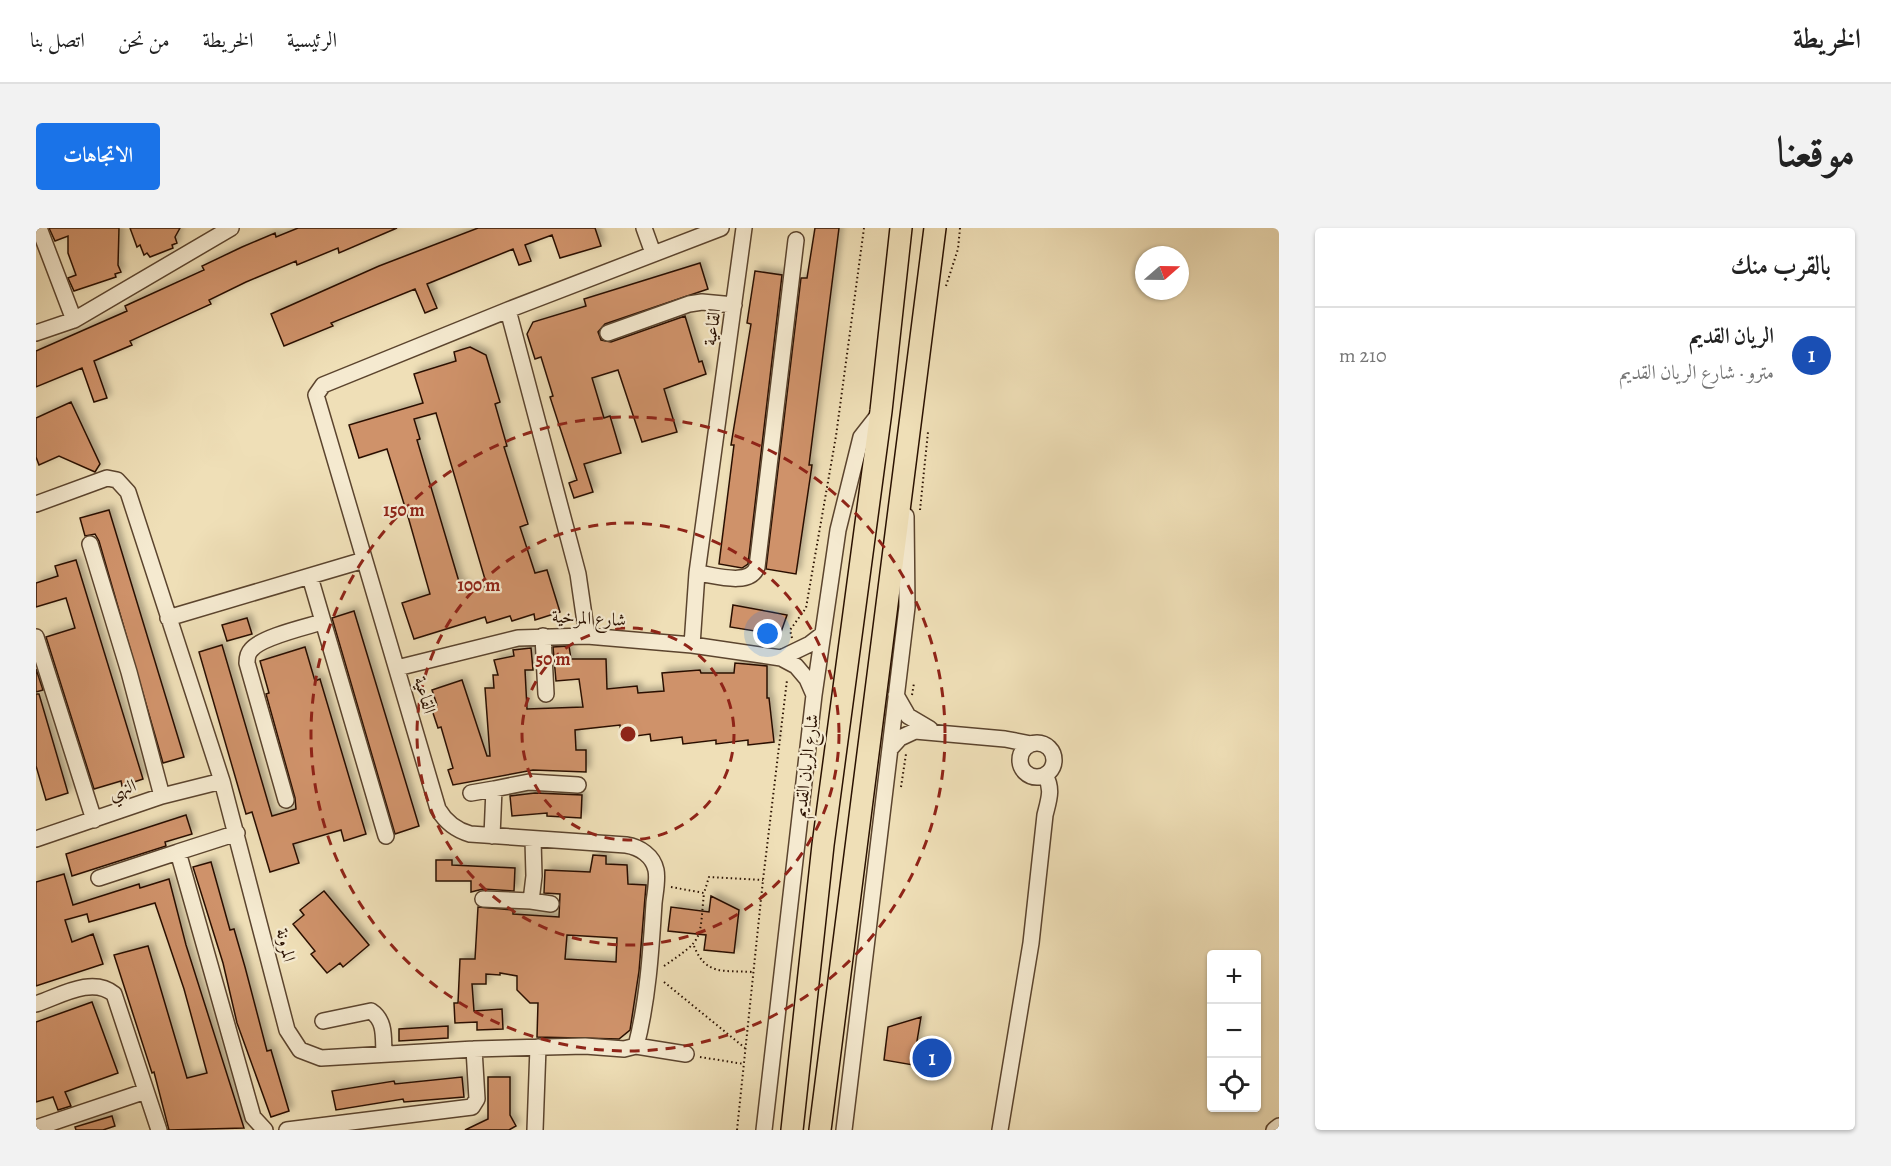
<!DOCTYPE html>
<html lang="ar">
<head>
<meta charset="utf-8">
<style>
  body { margin:0; font-family:Alegreya,Amiri,serif; background:#f2f2f2; color:#222; direction:rtl }
  .controls { position:absolute; right:18px; bottom:18px; display:grid; overflow:hidden; border-radius:6px; box-shadow:0 2px 4px #0004 }
  .controls button { width:54px; height:54px; display:grid; place-items:center; padding:0; border:0; border-bottom:2px solid #e0e0e0; background:#fff; color:#222; font:30px sans-serif }
  .compass { position:absolute; left:1099px; top:18px; width:54px; height:54px; border-radius:50%; background:#fff; box-shadow:0 2px 4px #0004; rotate:70deg }
  .you { position:absolute; left:732px; top:406px; width:21px; height:21px; margin:-15px; border:4px solid #fff; border-radius:50%; background:#1a73e8; box-shadow:0 0 0 9px #1a73e833 }
  .badge { display:grid; place-items:center; width:39px; height:39px; border-radius:50%; background:#1a73e8; color:#fff; font-size:20px; font-weight:700 }
  .pin { position:absolute; translate:-50% -50%; border:3px solid #fff; box-shadow:0 2px 6px #0006 }
  .list { margin:0; padding:0; list-style:none }
  h2 { display:flex; justify-content:space-between; align-items:center; height:78px; margin:0; padding:0 24px; font-size:26px }
  h2 small { font-size:20px; font-weight:400; color:#767676 }
  .list li { display:grid; grid-template-columns:39px 1fr auto; gap:18px; align-items:center; box-sizing:border-box; height:96px; padding:0 24px; border-top:2px solid #e0e0e0 }
  .list b { display:block; font-size:22px; white-space:nowrap }
  .list p { margin:0; font-size:20px; white-space:nowrap; color:#767676 }
  .list em { font-size:20px; font-style:normal; color:#767676 }
  .icon { flex:none; width:33px; height:33px; fill:none; stroke:currentColor; stroke-width:2; stroke-linecap:round; stroke-linejoin:round }
  .map { position:relative; flex:none; width:1243px; height:902px; overflow:hidden; direction:ltr; border-radius:6px }
  header { display:flex; align-items:center; gap:36px; box-sizing:border-box; height:84px; padding:0 30px; background:#fff; border-bottom:2px solid #e0e0e0 }
  header strong { font-size:28px }
  nav { display:flex; gap:33px; margin-inline-start:auto; font-size:21px }
  .intro { display:flex; align-items:center; justify-content:space-between; box-sizing:border-box; height:144px; padding:0 36px }
  h1 { margin:0; font-size:42px }
  .button { padding:15px 27px; border-radius:6px; background:#1a73e8; color:#fff; font-size:21px; font-weight:700 }
  main { display:flex; gap:36px; padding:0 36px }
  aside { flex:1; background:#fff; border-radius:6px; box-shadow:0 2px 4px #0004 }
  .map>svg:first-child { display:block }
  .building { fill:#cf926a; stroke:#2a1100; stroke-width:1.5; fill-rule:evenodd; filter:url(#shadow) }
  .lines { fill:none; stroke-linecap:round; stroke-linejoin:round }
  .minor-casing { stroke:#5b442e; stroke-width:18 }
  .highway-casing { stroke:#2a1100; stroke-width:24 }
  .path { stroke:#2a1100; stroke-width:2; stroke-dasharray:1.5 3; stroke-linecap:butt }
  .minor { stroke:#f5ead0; stroke-width:15 }
  .highway { stroke:#efdfb7; stroke-width:21 }
  .ring { fill:none; stroke:#8f2418; stroke-width:3; stroke-dasharray:10 8 }
  .labels { text-anchor:middle; dominant-baseline:central; stroke-width:4.5; stroke-linejoin:round; paint-order:stroke }
  .street-label { font-size:18px; fill:#2a1100; stroke:#f5ead0 }
  .centre { fill:#8f2418; stroke:#f5ead0; stroke-width:3 }
  .ring-label { font-size:18px; text-anchor:middle; font-weight:bold; fill:#8f2418; stroke:#f5ead0; stroke-width:4.5; stroke-linejoin:round; paint-order:stroke }
</style>
</head>
<body>
<header>
<strong>الخريطة</strong>
<nav><a>الرئيسية</a><a>الخريطة</a><a>من نحن</a><a>اتصل بنا</a></nav>
</header>
<div class="intro"><h1>موقعنا</h1><a class="button">الاتجاهات</a></div>
<main>
<aside>
<h2>بالقرب منك<small></small></h2>
<ul class="list">
<li><span class="badge" style="background:#1a4fb4">1</span><div><b>الريان القديم</b><p>مترو · شارع الريان القديم</p></div><em>210 m</em></li>
</ul>
</aside>
<div class="map">
<svg width="1243" height="902" viewBox="0 0 1243 902">
  <defs>
    <filter id="shadow"><feDropShadow dx="4" dy="-4" stdDeviation="3" flood-color="#0004"/></filter>
  </defs>
  <rect width="100%" height="100%" fill="#efdfb7"/>
  <filter id="stains"><feTurbulence type="fractalNoise" baseFrequency=".00333" numOctaves="4"/><feColorMatrix values="0 0 0 0 .2 0 0 0 0 .09 0 0 0 0 .02 0 0 0 .5 -.17"/></filter>
  <radialGradient id="worn" r=".72"><stop offset=".6" stop-color="#630" stop-opacity="0"/><stop offset="1" stop-color="#630" stop-opacity=".3"/></radialGradient>
  <path class="building" d="M13 0H83L82 37 85 44 79 46 80 49 38 63 32 50 40 47 32 25V8L19 13Z
    M94 0H144L139 9 141 15 136 17 137 20 114 29 111 25 108 27 104 17 101 19Z
    M262 0H361L303 25 302 20 261 37 260 33 210 54 173 72 175 76 94 113 96 117 58 133 71 170 58 174 46 140 0 159V123L91 83 89 78 168 42 166 38 206 19 239 5 240 9Z
    M442 0H559L565 18 524 30 516 7 489 17 495 33 483 37 477 21 391 56 401 80 389 85 379 61 295 95 297 98 248 118 235 86 343 38Z
    M779 0H803L773 237H776L760 346 730 341 765 50H771Z
    M664 35 672 61 569 96 562 104 565 112 575 114 649 88 663 134 666 133 670 146 628 161 641 204 606 214 582 142 556 150 568 190 574 188 585 225 548 236 557 264 538 270 533 255 541 252 514 169 517 168 505 129 499 131 491 106 497 94 550 78 548 71Z
    M719 43 746 47 712 336 706 340 683 336 698 217H695L715 96 711 95Z
    M434 119 450 127 464 174 459 176 471 218 468 219 492 296 484 299 499 345 511 342 524 384 499 392 498 386 476 393 474 388 451 395 449 389 378 411 366 375 394 366 373 292 351 221 323 230 313 197 387 175 378 146 420 133 418 124ZM400 185 451 358 430 364 428 356 424 357 381 212 384 211 378 191Z
    M35 174 64 236 59 244 23 228 3 237 0 229V190Z
    M73 282 148 529 127 535 63 313 59 306 49 308 44 290Z
    M40 332 107 551 86 558 85 553 58 561 10 409 39 400 30 370 0 379V355L22 348 19 338Z
    M697 377 751 387 745 404 732 400 731 405 694 399Z
    M318 383 383 598 359 606 296 390Z
    M211 390 216 406 191 413 186 397Z
    M186 417 236 588 260 581 259 570 230 466 233 465 224 433 269 419 279 453 284 451 330 606 308 613 305 602 257 616 263 635 234 644 216 584 210 586 163 424Z
    M533 418 535 431H570L571 461 601 458 602 465 628 463 626 445 664 442 665 445H698L699 435 731 438V470H733L738 514 712 517V512L680 516V512L647 516 646 509 615 513 614 506 585 510 584 497 539 502 540 522H550V544L497 542 417 557 412 542 417 540 405 499 402 500 395 479 401 477 396 462 426 452 451 528H454L449 460H458L457 447H462L458 432 478 428 477 422 495 420 497 442H489L491 481 547 479 543 451 520 453 517 419Z
    M0 441 7 462 0 464Z
    M0 466H3L32 565 10 572 0 538Z
    M499 565 546 567 545 590 511 588V585L476 588 474 568Z
    M150 587 156 606 129 614 130 618 36 648 30 626Z
    M557 627 570 628V636L591 637 592 656 610 657 603 743 594 802 583 811 501 809 502 775H494L481 762V748L464 745V747L450 746V756H436L438 783 466 781 467 801 441 802V794L419 795 418 775H422L424 731H439L442 679 477 682V686L523 689 524 666 508 665 509 642 554 644ZM531 707 581 710 580 734 529 731Z
    M400 632H416V637L479 640 478 663 447 661 435 664V653H400Z
    M175 634 194 702 198 701 209 739 231 823 235 822 253 883 235 889 201 795 187 735 157 639Z
    M28 646 37 677 103 656 104 660 133 651 150 717 208 900 133 902 118 844 116 845 78 727 112 718 151 850 171 845 148 761 119 675 53 694 51 686 29 692 36 714 57 706 67 736 0 758V654Z
    M288 663 333 717 307 739 304 735 291 745 275 726 279 723 257 696 268 687 264 682Z
    M675 668 703 682 698 725 668 722 670 707 632 703 635 679 673 684Z
    M56 774 82 845 29 864 35 878 22 882 17 869 0 874V794Z
    M885 789 877 837 848 832 852 799Z
    M412 798V810L363 813V801Z
    M426 849 428 869 368 874 367 871 300 882 296 863 358 853 359 856Z
    M452 849H474V887L480 898 473 902H429L452 891Z
    M76 888 79 898 67 902H40L39 899Z"/>
  <g class="lines">
    <g class="minor-casing">
      <path id="minor" d="M3 0 38 92
        M608 0 617 25
        M472 82 542 346 551 408
        M0 105 38 92 195 0
        M572 105 653 76 666 74 698 77
        M0 276 71 250 81 252 92 264 186 553 251 802 264 822 285 830 438 821 549 818 588 821 600 818 650 826
        M54 316 93 444 126 568
        M661 345C678 347 714 359 721 339L760 12
        M274 349 350 608
        M132 390 328 332
        M507 408 510 466
        M0 409 58 592
        M656 417 661 345 708 0
        M745 430 774 416 787 406
        M361 440 482 410 551 408 656 417 745 430 760 438 771 451 778 467
        M860 467 872 488 894 501
        M984 532a17 17 0 1 1 34 0a17 17 0 1 1-34 0Z
        M854 521 864 510 879 503 969 511 995 516
        M435 565 458 561
        M250 572 211 435C211 431 212 425 215 422 225 409 270 399 286 394
        M201 605 142 624 217 889 229 902
        M456 608 458 561 493 554 542 557
        M0 611 126 568 186 553
        M63 650 142 624
        M447 671 495 673 498 648 497 612
        M495 673 515 676
        M0 776C24 768 56 748 78 766L123 902
        M287 793 335 783C350 793 347 810 348 826
        M600 818C612 772 615 722 618 675 619 665 622 652 620 642 617 628 604 619 590 617L434 606C420 602 409 593 402 581L280 167 287 157 472 82 685 0
        M0 900 110 863
        M251 902 436 879 441 871 438 821
        M499 902 502 819
        M728 902 778 467 802 302 825 209 843 186
        M808 902 871 379 870 288
        M964 902 995 715 1009 587C1013 571 1017 561 1009 547
        M1238 902 1243 898"/>
    </g>
    <g class="highway-casing">
      <path id="highway" d="M756 902 787 617 845 183 865 0
        M784 902 899 0"/>
    </g>
    <path class="path" d="M910 58 922 21 924 0
      M884 282 892 204
      M756 410 754 402 770 380 775 351 800 208 828 0
      M876 467 878 455
      M865 559 870 526
      M635 659 668 665 673 649 727 652
      M658 718C670 748 687 742 716 744
      M628 738C669 710 663 713 668 665
      M628 754 709 820
      M664 829 708 836
      M701 902 727 652 751 452"/>
    <use href="#minor" class="minor"/>
    <use href="#highway" class="highway"/>
  </g>
  <g class="ring">
    <circle cx="592" cy="506" r="106"/>
    <circle cx="592" cy="506" r="211"/>
    <circle cx="592" cy="506" r="317"/>
  </g>
  <g class="labels">
    <g class="street-label">
      <text transform="translate(676 99) rotate(-82)">القاعية</text>
      <text transform="translate(553 390) rotate(3)">شارع المرخية</text>
      <text transform="translate(389 467) rotate(74)">القاعية</text>
      <text transform="translate(770 538) rotate(-83)">شارع الريان القديم</text>
      <text transform="translate(86 561) rotate(-19)">النهي</text>
      <text transform="translate(250 717) rotate(76)">المرونة</text>
    </g>
  </g>
  <circle cx="592" cy="506" r="9" class="centre"/>
  <g class="ring-label">
    <text x="368" y="288">150 m</text>
    <text x="443" y="363">100 m</text>
    <text x="517" y="437">50 m</text>
  </g>
  <rect width="100%" height="100%" filter="url(#stains)"/>
  <rect width="100%" height="100%" fill="url(#worn)"/>
</svg>
<div class="controls">
<button>+</button>
<button>−</button>
<button><svg class="icon" aria-label="locate" viewBox="0 0 24 24"><circle cx="12" cy="12" r="6"/><path d="M12 2v4M12 18v4M2 12h4M18 12h4"/></svg></button>
</div>
<svg class="compass" viewBox="-18 -18 36 36"><path d="M0-13l5 13h-10z" fill="#e53935"/><path d="M0 13l5-13h-10z" fill="#767676"/></svg>
<div class="you"></div>
<div class="pin badge" style="left:896px;top:830px;background:#1a4fb4">1</div>
</div>
</main>
</body>
</html>
